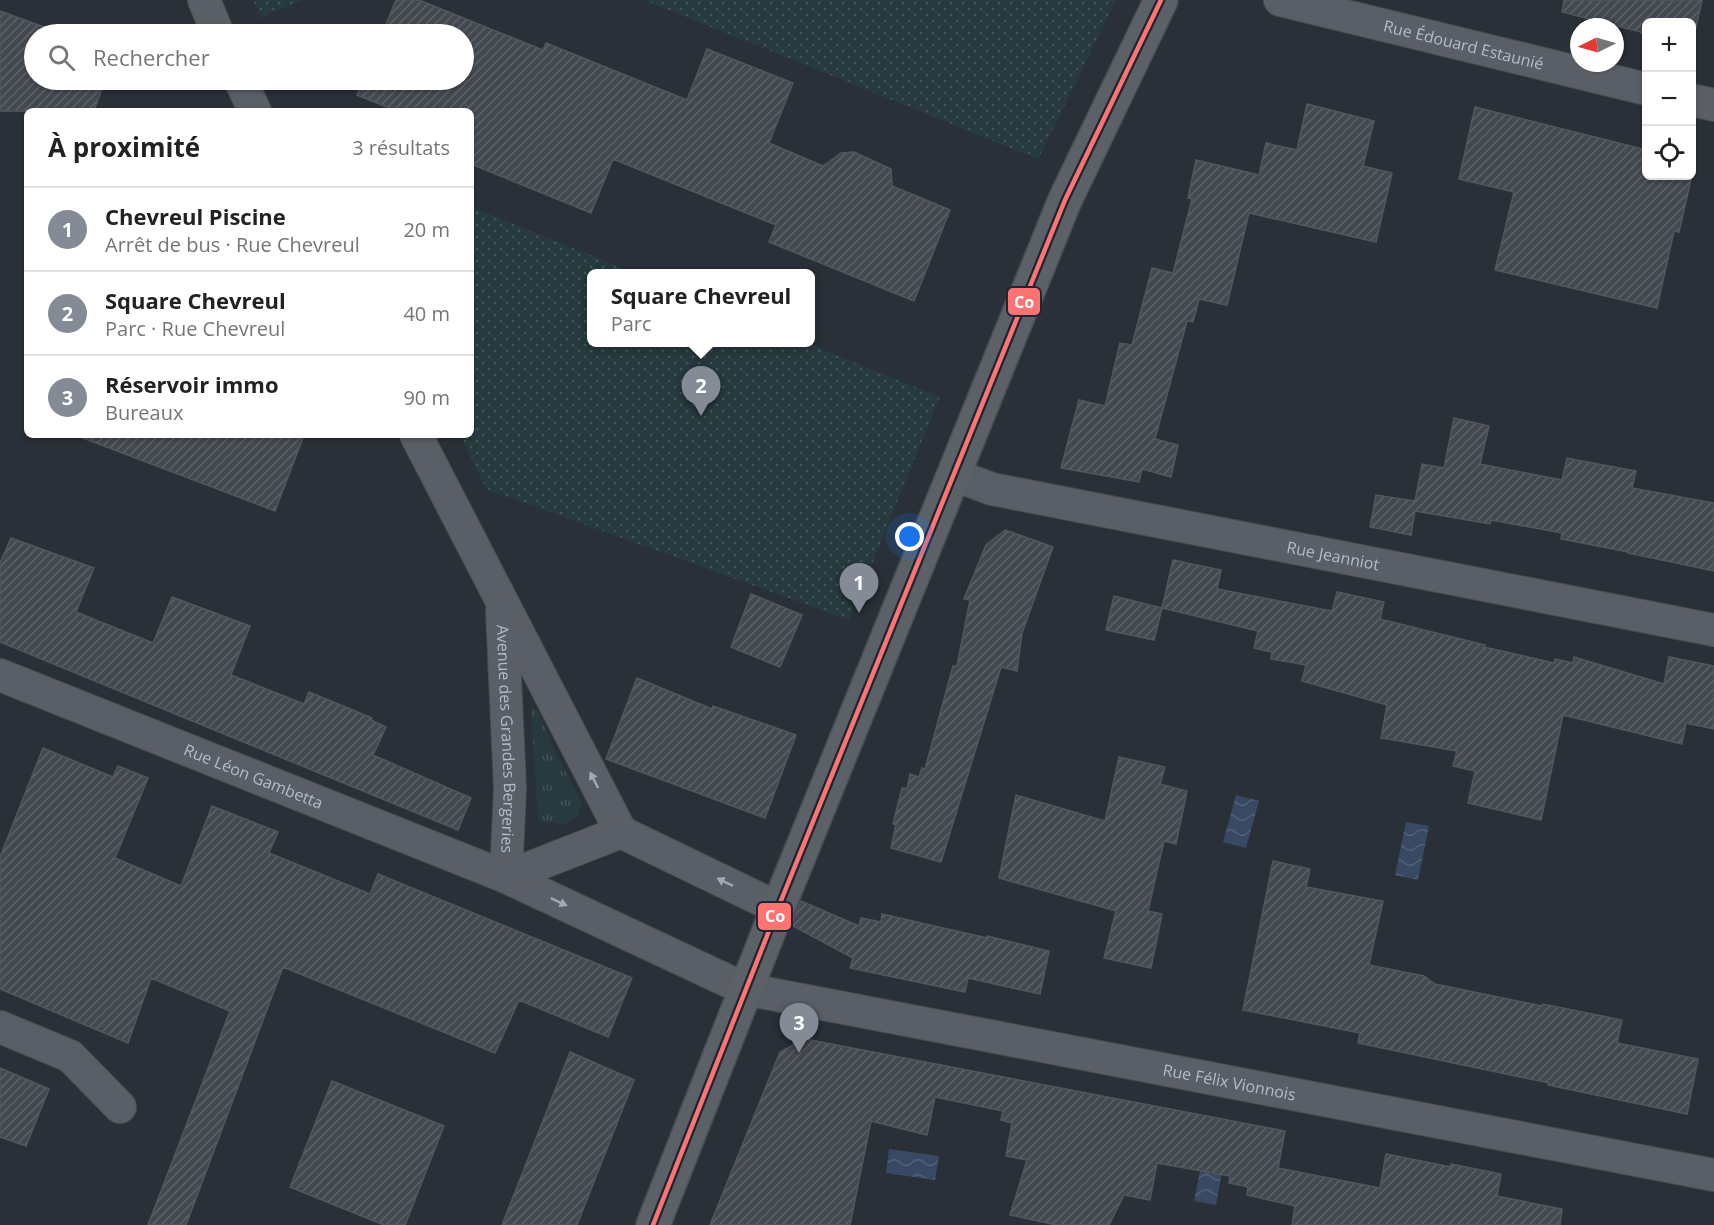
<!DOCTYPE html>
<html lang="fr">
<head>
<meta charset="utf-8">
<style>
  body { margin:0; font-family:"Open Sans",sans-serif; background:#f6f6f6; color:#222 }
  .controls { position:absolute; right:18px; top:18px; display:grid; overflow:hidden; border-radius:9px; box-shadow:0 2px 4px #0004 }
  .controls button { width:54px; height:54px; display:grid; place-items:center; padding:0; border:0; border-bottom:2px solid #e0e0e0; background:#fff; color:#222; font:30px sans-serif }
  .compass { position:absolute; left:1570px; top:18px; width:54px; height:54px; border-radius:50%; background:#fff; box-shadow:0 2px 4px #0004; rotate:265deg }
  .you { position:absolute; left:910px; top:537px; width:21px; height:21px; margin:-15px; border:4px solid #fff; border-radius:50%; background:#1a73e8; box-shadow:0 0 0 9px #1a73e833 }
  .badge { display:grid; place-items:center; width:39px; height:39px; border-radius:50%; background:#848b96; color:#fff; font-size:20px; font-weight:700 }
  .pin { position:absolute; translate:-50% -50px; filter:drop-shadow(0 2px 3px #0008) }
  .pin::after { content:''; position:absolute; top:32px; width:21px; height:18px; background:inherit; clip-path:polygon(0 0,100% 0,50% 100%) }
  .popup { position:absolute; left:587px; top:269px; width:228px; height:78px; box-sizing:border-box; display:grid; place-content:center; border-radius:9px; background:#fff; filter:drop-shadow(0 2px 4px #0005); font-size:20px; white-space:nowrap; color:#767676 }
  .popup b { font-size:22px; color:#222 }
  .popup::after { content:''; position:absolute; left:50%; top:100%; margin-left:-12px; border:12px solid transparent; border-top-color:#fff }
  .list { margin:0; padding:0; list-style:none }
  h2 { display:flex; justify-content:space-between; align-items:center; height:78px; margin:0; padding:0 24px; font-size:26px }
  h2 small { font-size:20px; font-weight:400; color:#767676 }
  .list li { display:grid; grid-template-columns:39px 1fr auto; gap:18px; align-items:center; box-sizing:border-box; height:84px; padding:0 24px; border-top:2px solid #e0e0e0 }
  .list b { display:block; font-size:22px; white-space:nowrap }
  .list p { margin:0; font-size:20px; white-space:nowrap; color:#767676 }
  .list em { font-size:20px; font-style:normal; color:#767676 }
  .icon { flex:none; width:33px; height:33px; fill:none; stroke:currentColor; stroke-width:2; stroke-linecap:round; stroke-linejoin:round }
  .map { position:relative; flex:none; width:1714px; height:1225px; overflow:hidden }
  .search { position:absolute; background:#fff; box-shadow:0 2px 4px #0004; left:24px; top:24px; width:450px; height:66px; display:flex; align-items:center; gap:15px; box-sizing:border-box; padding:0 21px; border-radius:33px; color:#767676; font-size:22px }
  .panel { position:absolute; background:#fff; box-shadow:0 2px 4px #0004; left:24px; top:108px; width:450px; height:330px; border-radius:9px }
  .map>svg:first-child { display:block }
  .grass { fill:url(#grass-tufts) }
  .park { fill:url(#park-dots) }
  .water { fill:url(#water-waves) }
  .building { fill:url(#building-hatch); stroke:#52575f; stroke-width:1.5 }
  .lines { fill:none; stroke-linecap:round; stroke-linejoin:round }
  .street-casing { stroke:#484c53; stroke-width:34 }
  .primary-casing { stroke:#484c55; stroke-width:36 }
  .street { stroke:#5a5e66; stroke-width:32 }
  .primary { stroke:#5c6168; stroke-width:33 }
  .bus-1-casing { stroke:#1d2633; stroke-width:9 }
  .bus-1 { stroke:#ff7373; stroke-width:4.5 }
  .oneway { fill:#a2a9b5 }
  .labels { text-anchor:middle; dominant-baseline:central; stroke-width:4.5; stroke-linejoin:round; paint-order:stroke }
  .street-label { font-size:16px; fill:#b4bcc9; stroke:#1d2633 }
  .line-badge { stroke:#1d2633; stroke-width:2 }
  .badge-label { font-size:16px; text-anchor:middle; font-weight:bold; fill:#fff }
</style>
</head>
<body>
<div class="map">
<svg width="1714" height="1225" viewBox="0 0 1714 1225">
  <defs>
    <pattern id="grass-tufts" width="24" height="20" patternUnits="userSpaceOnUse" patternTransform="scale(1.5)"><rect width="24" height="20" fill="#273a3e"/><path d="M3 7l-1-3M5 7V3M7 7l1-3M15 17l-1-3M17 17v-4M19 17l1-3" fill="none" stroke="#445559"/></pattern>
    <pattern id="park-dots" width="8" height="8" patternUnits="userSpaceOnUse" patternTransform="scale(1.5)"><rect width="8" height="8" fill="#273a3e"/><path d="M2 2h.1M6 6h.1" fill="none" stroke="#445559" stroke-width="1.8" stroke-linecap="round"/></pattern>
    <pattern id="water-waves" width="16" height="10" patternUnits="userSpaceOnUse" patternTransform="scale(1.5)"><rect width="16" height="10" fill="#384963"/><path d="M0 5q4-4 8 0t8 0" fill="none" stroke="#526178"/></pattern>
    <pattern id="building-hatch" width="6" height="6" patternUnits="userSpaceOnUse" patternTransform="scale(1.5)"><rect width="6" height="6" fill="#444950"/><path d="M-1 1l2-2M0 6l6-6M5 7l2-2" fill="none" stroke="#5d6168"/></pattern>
  </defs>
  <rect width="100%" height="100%" fill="#2a3038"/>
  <path class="grass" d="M531 706 539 713 552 746 582 803 578 816 565 824 538 821Z"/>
  <path class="park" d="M253 0H303L261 17Z
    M644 0H1116L1038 159Z
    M471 207 635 273 592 274V342L806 343 940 397 849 620 486 489 460 435H471Z"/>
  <path class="water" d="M1236 795 1259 801 1246 848 1223 842Z
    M1406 822 1429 826 1418 880 1395 875Z
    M889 1149 939 1156 935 1180 886 1173Z
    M1204 1150 1225 1155 1216 1205 1194 1201Z"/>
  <path class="building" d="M396 0H419L543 50 546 43 687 100 707 49 793 83 769 143 823 166 841 153 854 152 891 169 892 186 950 210 914 301 769 242 776 225 613 159 591 213 471 164V111H397L357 95 364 80H464V34H382Z
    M1564 0H1702L1692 45V22H1647V35L1641 33V32L1562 12Z
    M0 11 63 34H34V80H105L94 111H0Z
    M1307 104 1374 121 1363 166 1392 173 1376 242 1249 213 1227 305 1199 299 1193 322 1187 321 1155 439 1178 445 1171 477 1142 469 1139 482 1061 468 1079 400 1105 406 1120 343 1132 345 1152 268 1173 273 1192 199 1188 198 1196 160 1259 175 1266 143 1297 150Z
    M1475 107 1647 150V176H1692V161L1695 162 1679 232 1674 231 1657 308 1495 270 1514 192 1459 179Z
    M1454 418 1489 426 1480 464 1562 480 1567 458 1636 471 1632 488 1714 503V571L1628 553V552L1561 539 1562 533 1491 520 1490 524 1415 511 1411 535 1370 527 1376 495 1415 501 1422 464 1444 468Z
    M84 435H304L275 511 83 438Z
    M1005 530 1053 547 1022 633 1017 671 1001 667 941 862 891 848 896 825 893 824 902 788 907 789 910 774 919 777 922 768 925 769 953 666H957L970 600 964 599 986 545Z
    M11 538 94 568 76 612 153 643 172 597 250 626 231 675 304 704 309 692 372 718 371 720 386 727 373 755 471 798 458 830 0 642V563Z
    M1173 560 1221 570 1217 589 1332 611 1337 592 1384 602 1380 619 1485 645 1484 647 1554 663 1555 659 1573 663 1574 657 1664 684 1669 657 1714 666V729L1686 723 1682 744 1563 715 1541 820 1468 803 1475 771 1453 766 1457 751 1381 738 1387 705 1302 681 1306 665 1271 659 1272 652 1254 648 1258 631 1162 608Z
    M751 594 802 615 780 667 731 647Z
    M1114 596 1162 608 1154 640 1106 630Z
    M637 678 712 709 713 706 796 735 765 818 606 759Z
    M43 748 113 777 118 766 148 778 115 858 181 886 212 806 278 832 269 853 370 894 378 874 632 978 608 1037 519 1000 495 1053 283 967 186 1225H148L230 1011 151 978 128 1043 0 989V857Z
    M1119 757 1165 767 1160 784 1187 791 1176 844 1164 841 1148 911 1162 914 1151 968 1104 958 1116 911 999 878 1016 795 1105 821Z
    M1273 861 1310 869 1306 887 1383 901 1369 965 1424 976 1435 984 1542 1006 1543 1004 1622 1020 1617 1043 1698 1059 1687 1114 1548 1085 1549 1083 1358 1043 1360 1033 1243 1010Z
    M801 901 859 926 861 918 881 922 882 914 987 938V936L1049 951 1040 994 968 978 965 992 850 968 853 958 791 925Z
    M805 1039 1285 1131 1278 1168 1380 1188 1386 1154 1451 1167V1164L1501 1174 1497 1196 1562 1209 1560 1225H1292L1295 1206 1247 1195 1248 1187 1229 1183 1230 1176 1157 1163 1150 1200 1124 1195 1109 1225H1056L1010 1215 1027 1160 1006 1156 1012 1123 1001 1120 1003 1111 935 1097 927 1135 871 1121 850 1225H710L780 1052Z
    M570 1052 634 1080 577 1225H502Z
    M0 1068 49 1089 26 1146 0 1137Z
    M332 1081 444 1126 405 1225H384L290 1187Z"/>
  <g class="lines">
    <g class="street-casing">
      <g id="street">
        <path d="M204 0 218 34"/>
        <path id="s1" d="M1280 0 1646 89"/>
        <path d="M240 80 255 111"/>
        <path d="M1692 100 1714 105"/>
        <path d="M416 435 621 832"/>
        <path id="s2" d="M954 475 992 489 1714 630"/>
        <path id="s3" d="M502 611 510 788 506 877"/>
        <path id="s4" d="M0 675 506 877 745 989 1714 1175"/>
        <path d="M506 877 621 832 778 908"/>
        <path d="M0 1027 70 1056 120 1107"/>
      </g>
    </g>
    <g class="primary-casing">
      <path id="primary" d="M653 1225 778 908 1065 200 1161 0"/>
    </g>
    <use href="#street" class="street"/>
    <use href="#primary" class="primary"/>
    <g class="bus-1-casing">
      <path id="bus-1" d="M653 1225 778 908 1065 200 1161 0"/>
    </g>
    <use href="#bus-1" class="bus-1"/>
  </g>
  <defs><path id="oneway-solid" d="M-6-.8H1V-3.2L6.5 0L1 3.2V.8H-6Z" transform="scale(1.5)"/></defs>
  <g class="oneway">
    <use href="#oneway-solid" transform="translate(594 780) rotate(-117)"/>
    <use href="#oneway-solid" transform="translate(725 882) rotate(-154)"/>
    <use href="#oneway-solid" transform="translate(559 902) rotate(25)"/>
  </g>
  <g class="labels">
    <g class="street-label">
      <text stroke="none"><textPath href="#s1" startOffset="189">Rue Édouard Estaunié</textPath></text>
      <text stroke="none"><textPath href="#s2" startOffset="388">Rue Jeanniot</textPath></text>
      <text stroke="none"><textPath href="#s3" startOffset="128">Avenue des Grandes Bergeries</textPath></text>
      <text stroke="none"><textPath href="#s4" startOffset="273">Rue Léon Gambetta</textPath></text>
      <text stroke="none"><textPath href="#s4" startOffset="1302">Rue Félix Vionnois</textPath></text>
    </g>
  </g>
  <g class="line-badge">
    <rect x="1007" y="287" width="34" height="29" rx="6" fill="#ff7373"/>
    <rect x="757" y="902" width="35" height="29" rx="6" fill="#ff7373"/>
  </g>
  <g class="badge-label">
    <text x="1024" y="308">Co</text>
    <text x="775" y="922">Co</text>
  </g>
</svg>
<div class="controls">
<button>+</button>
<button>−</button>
<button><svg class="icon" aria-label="locate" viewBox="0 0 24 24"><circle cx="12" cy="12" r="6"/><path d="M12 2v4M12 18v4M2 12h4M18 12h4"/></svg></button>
</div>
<svg class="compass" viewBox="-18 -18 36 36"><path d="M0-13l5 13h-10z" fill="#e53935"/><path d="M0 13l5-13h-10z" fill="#767676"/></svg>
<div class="you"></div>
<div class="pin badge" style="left:859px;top:613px">1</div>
<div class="pin badge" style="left:701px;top:416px">2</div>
<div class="popup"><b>Square Chevreul</b>Parc</div>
<div class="pin badge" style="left:799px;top:1053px">3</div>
<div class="search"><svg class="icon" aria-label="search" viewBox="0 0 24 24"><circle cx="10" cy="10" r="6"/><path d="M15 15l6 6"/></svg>Rechercher</div>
<section class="panel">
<h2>À proximité<small>3 résultats</small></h2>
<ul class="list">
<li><span class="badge">1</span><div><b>Chevreul Piscine</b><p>Arrêt de bus · Rue Chevreul</p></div><em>20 m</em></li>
<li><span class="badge">2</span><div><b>Square Chevreul</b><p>Parc · Rue Chevreul</p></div><em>40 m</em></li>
<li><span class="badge">3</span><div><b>Réservoir immo</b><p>Bureaux</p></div><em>90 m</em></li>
</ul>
</section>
</div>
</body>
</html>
